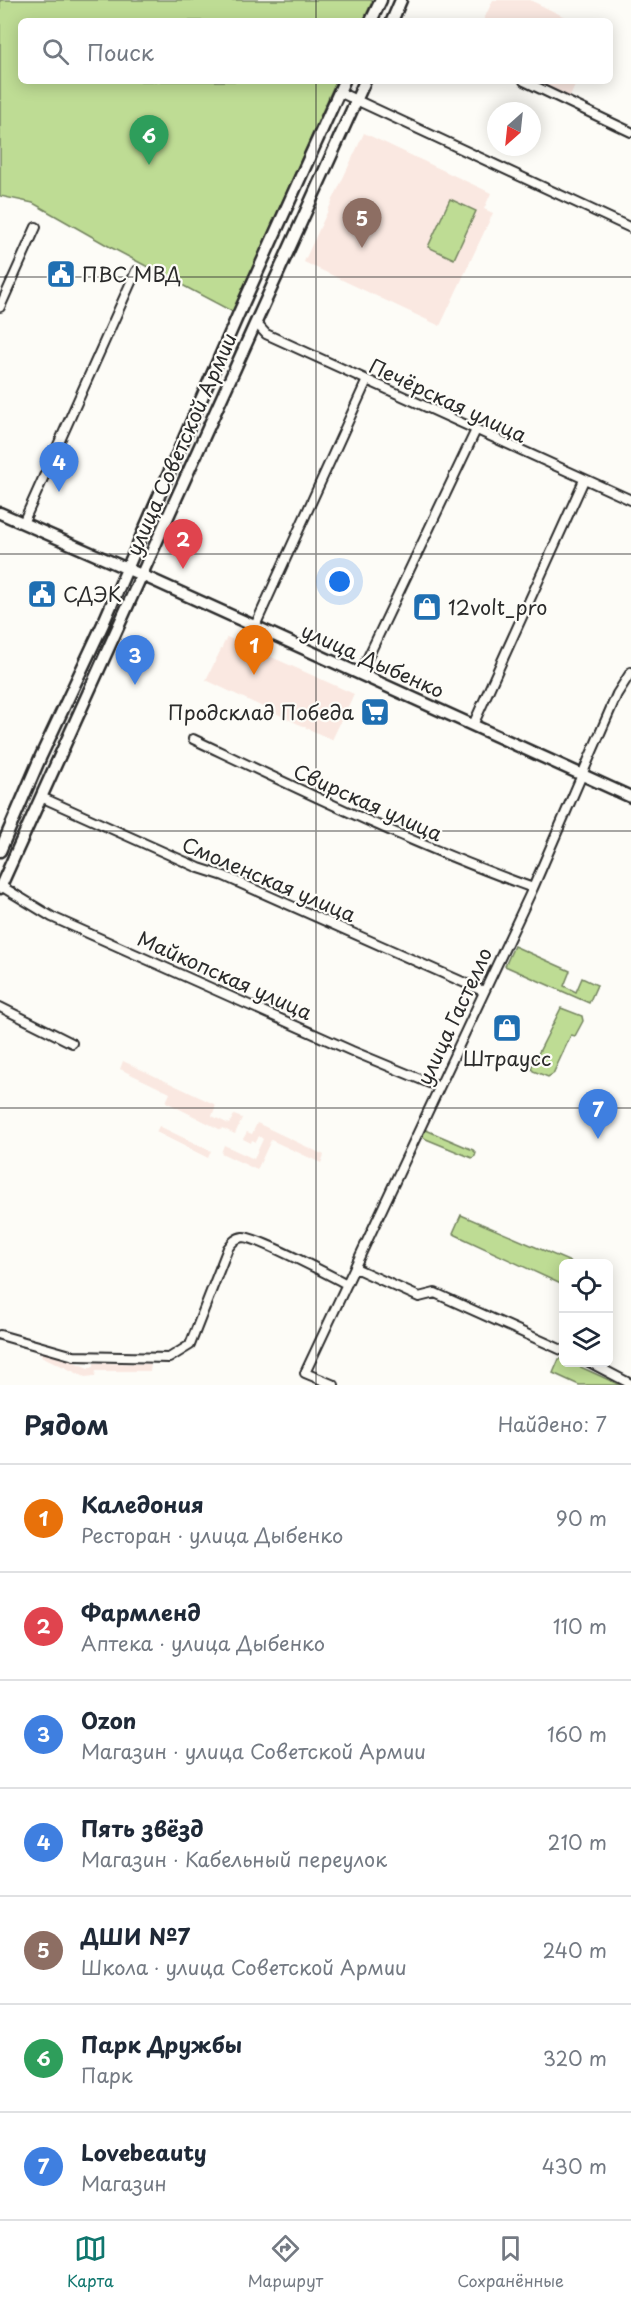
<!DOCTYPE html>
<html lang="ru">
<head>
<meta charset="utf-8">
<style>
  body { margin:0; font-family:"Playpen Sans",sans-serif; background:#f2f2f3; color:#1f2937 }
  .controls { position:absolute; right:18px; bottom:18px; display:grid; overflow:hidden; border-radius:9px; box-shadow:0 3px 15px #0003 }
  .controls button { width:54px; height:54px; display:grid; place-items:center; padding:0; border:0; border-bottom:2px solid #e0e1e3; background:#fff; color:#1f2937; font:30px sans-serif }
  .compass { position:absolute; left:487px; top:102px; width:54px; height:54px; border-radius:50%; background:#fff; box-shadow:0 3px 15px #0003; rotate:207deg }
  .you { position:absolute; left:340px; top:582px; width:21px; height:21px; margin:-15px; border:4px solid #fff; border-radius:50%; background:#1a73e8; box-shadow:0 0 0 9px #1a73e833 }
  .badge { display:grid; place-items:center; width:39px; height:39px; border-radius:50%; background:#0f766e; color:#fff; font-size:20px; font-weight:700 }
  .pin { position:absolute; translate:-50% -50px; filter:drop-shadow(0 2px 3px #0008) }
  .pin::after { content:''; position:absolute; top:32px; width:21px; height:18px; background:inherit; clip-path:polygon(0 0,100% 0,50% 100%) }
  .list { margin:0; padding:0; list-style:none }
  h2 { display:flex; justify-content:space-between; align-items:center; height:78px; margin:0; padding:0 24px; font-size:26px }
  h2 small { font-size:20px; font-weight:400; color:#747a83 }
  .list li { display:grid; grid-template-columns:39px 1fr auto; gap:18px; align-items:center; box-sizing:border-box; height:108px; padding:0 24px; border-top:2px solid #e0e1e3 }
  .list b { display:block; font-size:22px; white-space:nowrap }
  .list p { margin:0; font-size:20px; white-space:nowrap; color:#747a83 }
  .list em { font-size:20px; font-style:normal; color:#747a83 }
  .icon { flex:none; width:33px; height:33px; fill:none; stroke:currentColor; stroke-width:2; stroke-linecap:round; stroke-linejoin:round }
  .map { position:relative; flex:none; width:631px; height:1385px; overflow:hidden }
  .search { position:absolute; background:#fff; box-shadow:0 3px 15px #0003; left:18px; right:18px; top:18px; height:66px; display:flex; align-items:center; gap:15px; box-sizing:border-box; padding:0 21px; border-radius:9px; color:#747a83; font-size:22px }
  .sheet { height:834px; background:#fff }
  nav { display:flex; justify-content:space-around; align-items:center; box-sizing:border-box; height:84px; border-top:2px solid #e0e1e3; background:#fff; font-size:16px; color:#747a83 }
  nav a { display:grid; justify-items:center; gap:3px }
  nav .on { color:#0f766e }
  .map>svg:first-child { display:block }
  .built { fill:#fae8e1 }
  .green { fill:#bedc94; stroke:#748460; stroke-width:1.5 }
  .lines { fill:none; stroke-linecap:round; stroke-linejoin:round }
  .minor-casing { stroke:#2b2b2b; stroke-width:12 }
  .secondary-casing { stroke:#2b2b2b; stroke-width:15 }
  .minor { stroke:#fdfcf7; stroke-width:8 }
  .secondary { stroke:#fdfcf7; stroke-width:10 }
  .grid { fill:none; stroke:#2b2b2b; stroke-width:1.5; stroke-opacity:0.55 }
  .labels { text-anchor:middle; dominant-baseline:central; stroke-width:4.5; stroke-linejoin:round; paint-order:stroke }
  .poi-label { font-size:20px; fill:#2b2b2b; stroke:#fdfcf7; text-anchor:start }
  .street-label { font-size:20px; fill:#2b2b2b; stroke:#fdfcf7 }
</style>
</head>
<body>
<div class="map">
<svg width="631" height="1385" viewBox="0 0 631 1385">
  <rect width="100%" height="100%" fill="#fdfcf7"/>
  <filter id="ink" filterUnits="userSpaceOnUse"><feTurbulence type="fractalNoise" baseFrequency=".0167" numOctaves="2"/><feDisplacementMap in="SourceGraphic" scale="12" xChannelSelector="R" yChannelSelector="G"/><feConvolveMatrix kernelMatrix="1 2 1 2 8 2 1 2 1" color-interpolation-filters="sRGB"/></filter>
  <g filter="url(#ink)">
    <path class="built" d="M493 0H530L573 21H483Z
      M531 81H577L569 99Z
      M364 133 491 193 484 209 493 213 440 326 304 262Z
      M227 637 354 694 332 740 206 680Z
      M123 1061 216 1105 212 1116 229 1124 234 1115 242 1118 235 1134 222 1128 221 1130 166 1102 170 1093 120 1069Z
      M257 1123 324 1155 321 1163 271 1140 257 1170 221 1153 224 1145 254 1159 263 1139 259 1136 256 1142 252 1140 251 1143 243 1139 247 1132 252 1134Z
      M159 1126 211 1151 208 1158 156 1132Z
      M36 1345 88 1368 94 1367V1363L151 1364 150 1371H96L95 1376 85 1377 41 1356 42 1354 34 1350Z"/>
    <path class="green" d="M0 0H373L363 21H21V81H336L233 312 112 248 33 203 0 196Z
      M450 199 476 211 454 259 428 247Z
      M514 946 570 971 564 986 576 992 582 978 597 985 589 1003 505 966Z
      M561 1008 582 1016 583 1021 575 1036 571 1035 553 1074 548 1077 533 1071 531 1068Z
      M426 1130 473 1150 476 1153 475 1156 472 1158 426 1139 422 1136Z
      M461 1215 573 1263 564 1264 563 1285 456 1235 453 1233Z
      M559 1359H563L564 1362 572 1363 620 1385H579L553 1373Z"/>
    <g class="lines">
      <g class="minor-casing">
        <path id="minor" d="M524 81 631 132
          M339 92 631 228
          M0 307 36 227
          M256 323 266 334 631 500
          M23 523 136 271
          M255 626 367 380
          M360 674 476 430
          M473 725 584 480
          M193 739C305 792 416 846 533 888
          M41 797 199 868 224 876 483 991
          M1 886 52 917 352 1051 439 1087
          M0 1007 72 1043
          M355 1268 419 1297 435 1293 564 1351
          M0 1335 74 1356 169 1358 190 1345 228 1248C232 1243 235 1238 243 1237 258 1237 329 1275 347 1284
          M589 1362 631 1384
          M334 1385 305 1373 533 888 617 694 631 672"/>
      </g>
      <g class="secondary-casing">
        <path id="secondary" d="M371 21 381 0
          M392 21 401 0
          M0 513 155 581 631 797
          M0 851 41 756 103 624 238 315 344 81
          M0 888 365 81"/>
      </g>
      <use href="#minor" class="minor"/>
      <use href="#secondary" class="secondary"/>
    </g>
  </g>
  <path class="grid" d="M316 0V21M316 81V1385M0 277H631M0 554H631M0 831H631M0 1108H631"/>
  <defs>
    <g id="civic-square" transform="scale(1.5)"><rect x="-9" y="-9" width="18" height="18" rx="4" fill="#1f6fb2" stroke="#fdfcf7"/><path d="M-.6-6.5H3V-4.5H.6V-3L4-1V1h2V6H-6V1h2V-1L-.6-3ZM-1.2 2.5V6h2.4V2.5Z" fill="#fff"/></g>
    <g id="shop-square" transform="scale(1.5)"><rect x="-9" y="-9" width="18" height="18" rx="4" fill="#1f6fb2" stroke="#fdfcf7"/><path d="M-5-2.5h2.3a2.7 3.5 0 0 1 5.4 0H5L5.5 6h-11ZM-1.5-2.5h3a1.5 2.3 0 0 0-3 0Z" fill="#fff"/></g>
    <g id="supermarket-square" transform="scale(1.5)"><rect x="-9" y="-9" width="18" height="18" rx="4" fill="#1f6fb2" stroke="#fdfcf7"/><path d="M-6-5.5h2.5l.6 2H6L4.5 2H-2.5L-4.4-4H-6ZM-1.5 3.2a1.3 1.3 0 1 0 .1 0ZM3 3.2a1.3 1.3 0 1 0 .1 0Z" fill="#fff"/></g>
  </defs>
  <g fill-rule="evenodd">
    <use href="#civic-square" x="61" y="274"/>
    <use href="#civic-square" x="42" y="594"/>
    <use href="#shop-square" x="427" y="607"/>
    <use href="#supermarket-square" x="375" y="712"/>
    <use href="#shop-square" x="507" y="1028"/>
  </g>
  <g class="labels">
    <g class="poi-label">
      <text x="82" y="274">ПВС МВД</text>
      <text x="63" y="594">СДЭК</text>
      <text x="448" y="607">12volt_pro</text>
      <text x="354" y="712" text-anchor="end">Продсклад Победа</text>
      <text x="507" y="1058" text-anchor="middle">Штраусс</text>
    </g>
    <g class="street-label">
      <text transform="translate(448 400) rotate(25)">Печёрская улица</text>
      <text transform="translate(181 444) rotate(-66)">улица Советской Армии</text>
      <text transform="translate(373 660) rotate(24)">улица Дыбенко</text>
      <text transform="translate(368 802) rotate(24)">Свирская улица</text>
      <text transform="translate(269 879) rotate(23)">Смоленская улица</text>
      <text transform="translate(225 975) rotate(24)">Майкопская улица</text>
      <text transform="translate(454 1016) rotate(-65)">улица Гастелло</text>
    </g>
  </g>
</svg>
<div class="controls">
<button><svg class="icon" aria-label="locate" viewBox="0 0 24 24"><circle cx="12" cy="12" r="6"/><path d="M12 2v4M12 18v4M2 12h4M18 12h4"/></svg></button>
<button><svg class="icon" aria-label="layers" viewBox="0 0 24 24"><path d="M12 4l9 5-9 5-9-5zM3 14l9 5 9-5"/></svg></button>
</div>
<svg class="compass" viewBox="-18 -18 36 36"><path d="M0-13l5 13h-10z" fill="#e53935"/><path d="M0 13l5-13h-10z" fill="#747a83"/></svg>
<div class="you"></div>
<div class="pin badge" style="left:254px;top:675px;background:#e8710a">1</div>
<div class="pin badge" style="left:183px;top:569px;background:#e0444e">2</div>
<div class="pin badge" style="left:135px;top:685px;background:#3f7fe0">3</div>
<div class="pin badge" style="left:59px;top:492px;background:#3f7fe0">4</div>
<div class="pin badge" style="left:362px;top:248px;background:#8d6e63">5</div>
<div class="pin badge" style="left:149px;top:165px;background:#2e9e5b">6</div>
<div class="pin badge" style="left:598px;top:1139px;background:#3f7fe0">7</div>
<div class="search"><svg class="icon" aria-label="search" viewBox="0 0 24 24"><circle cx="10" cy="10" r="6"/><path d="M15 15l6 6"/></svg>Поиск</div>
</div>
<section class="sheet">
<h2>Рядом<small>Найдено: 7</small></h2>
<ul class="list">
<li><span class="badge" style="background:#e8710a">1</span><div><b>Каледония</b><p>Ресторан · улица Дыбенко</p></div><em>90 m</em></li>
<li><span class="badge" style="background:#e0444e">2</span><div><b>Фармленд</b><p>Аптека · улица Дыбенко</p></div><em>110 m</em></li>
<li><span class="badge" style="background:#3f7fe0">3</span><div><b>Ozon</b><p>Магазин · улица Советской Армии</p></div><em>160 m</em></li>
<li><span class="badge" style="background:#3f7fe0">4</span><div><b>Пять звёзд</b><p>Магазин · Кабельный переулок</p></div><em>210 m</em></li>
<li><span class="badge" style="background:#8d6e63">5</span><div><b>ДШИ №7</b><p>Школа · улица Советской Армии</p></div><em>240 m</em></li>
<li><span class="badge" style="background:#2e9e5b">6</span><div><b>Парк Дружбы</b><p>Парк</p></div><em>320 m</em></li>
<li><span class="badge" style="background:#3f7fe0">7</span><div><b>Lovebeauty</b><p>Магазин</p></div><em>430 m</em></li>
</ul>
</section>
<nav>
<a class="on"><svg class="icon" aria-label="map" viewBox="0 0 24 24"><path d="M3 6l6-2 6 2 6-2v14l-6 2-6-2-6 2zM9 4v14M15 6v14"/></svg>Карта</a>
<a><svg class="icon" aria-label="directions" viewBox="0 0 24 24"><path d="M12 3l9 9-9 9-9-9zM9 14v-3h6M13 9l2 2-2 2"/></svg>Маршрут</a>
<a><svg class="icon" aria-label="saved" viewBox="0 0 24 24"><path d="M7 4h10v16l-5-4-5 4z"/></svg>Сохранённые</a>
</nav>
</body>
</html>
